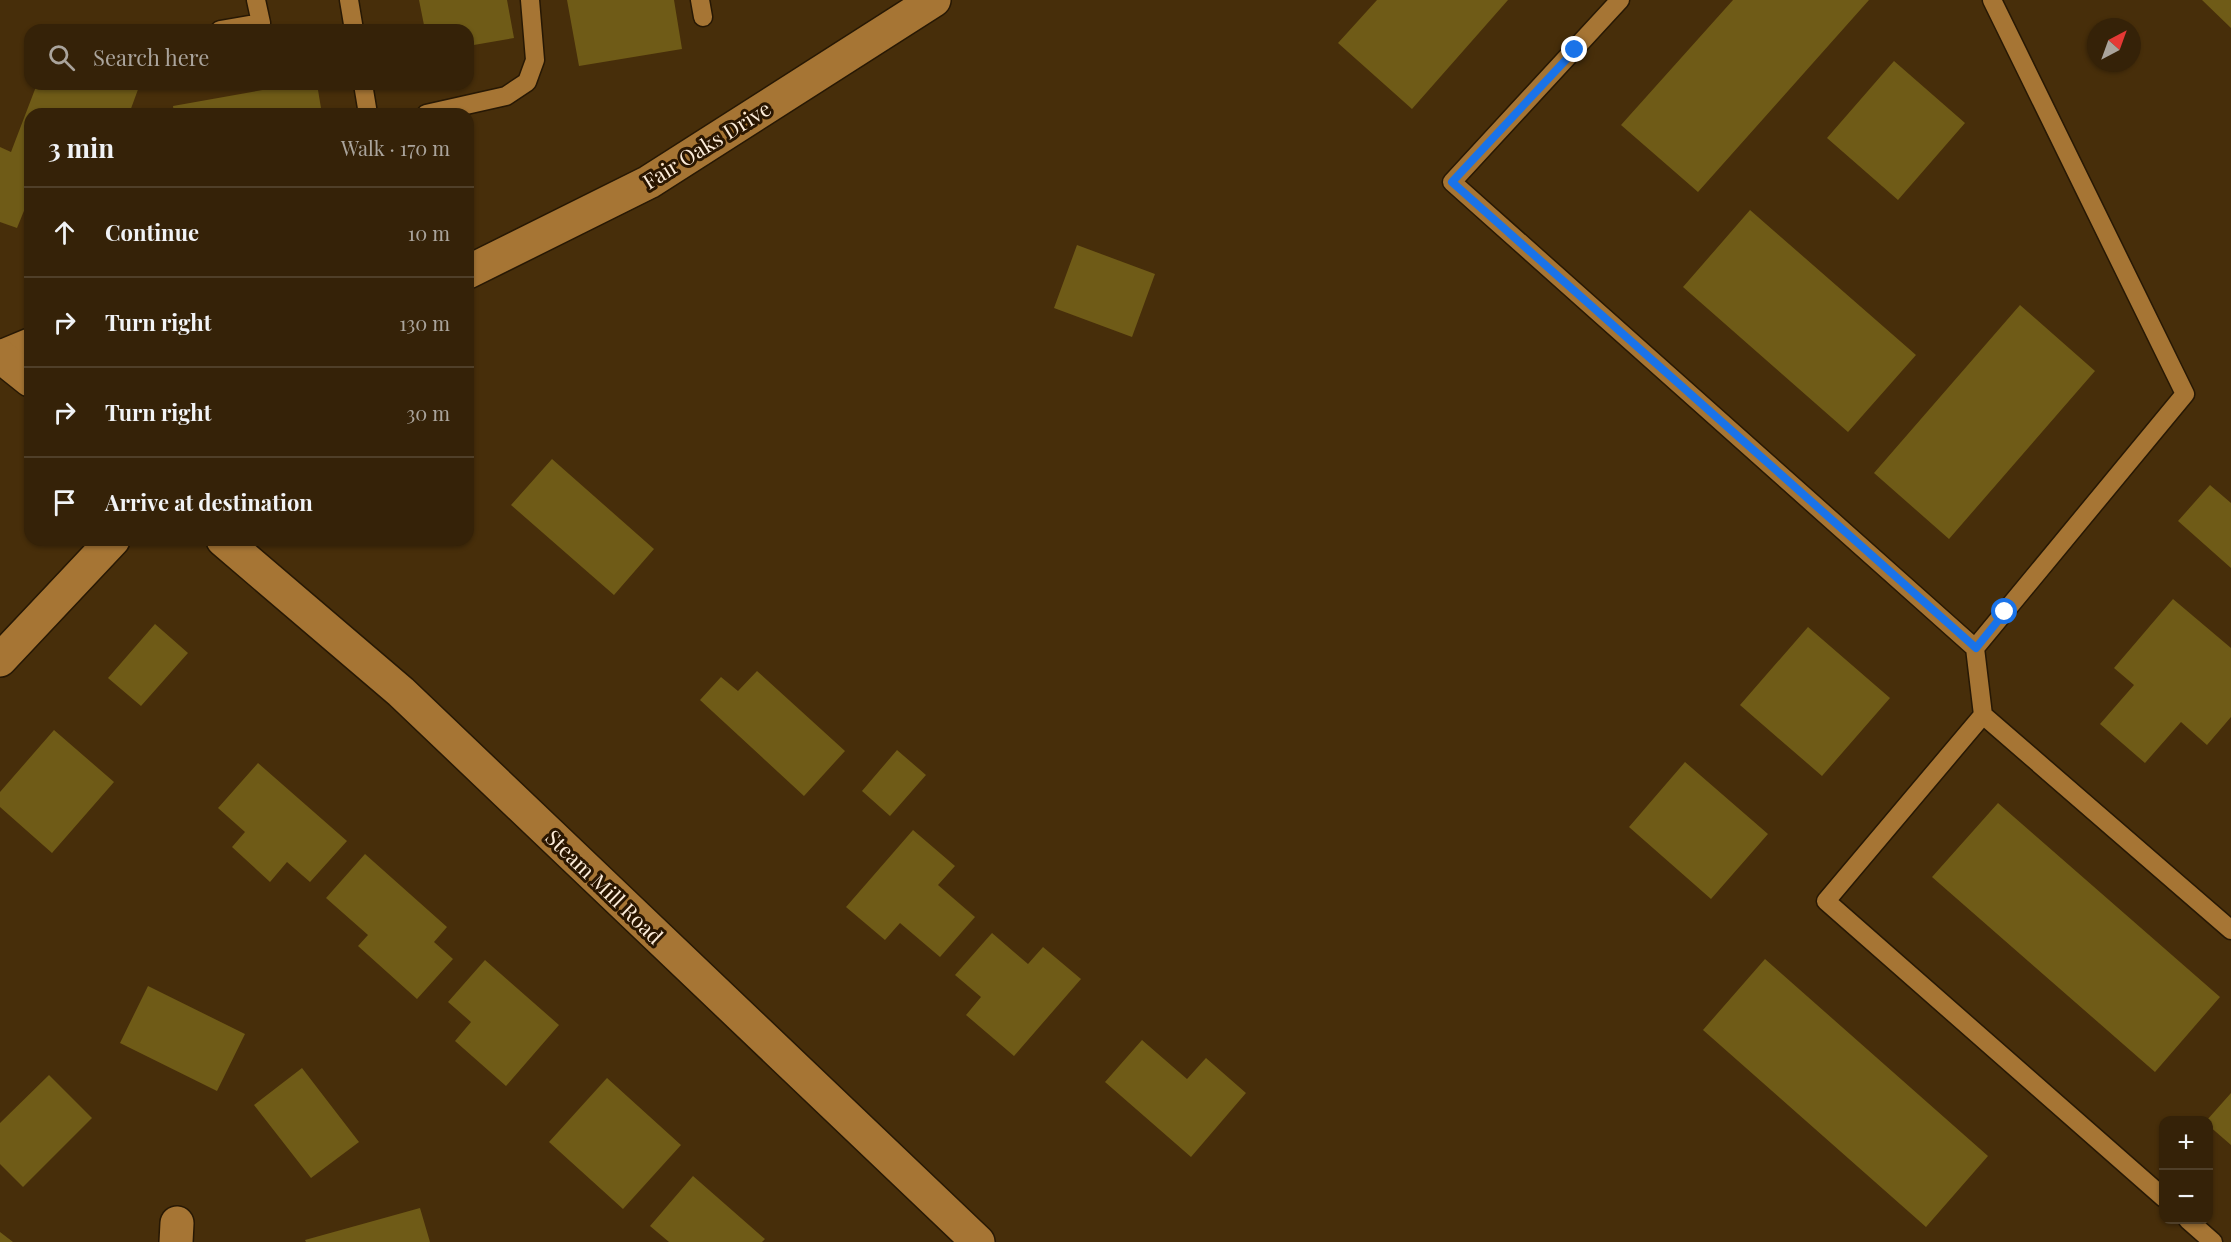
<!DOCTYPE html>
<html lang="en">
<head>
<meta charset="utf-8">
<style>
  body { margin:0; font-family:"Playfair Display",serif; background:#402f16; color:#f1f3f6 }
  .controls { position:absolute; right:18px; bottom:18px; display:grid; overflow:hidden; border-radius:12px; box-shadow:0 2px 4px #0004 }
  .controls button { width:54px; height:54px; display:grid; place-items:center; padding:0; border:0; border-bottom:2px solid #4f3f29; background:#352208; color:#f1f3f6; font:30px sans-serif }
  .compass { position:absolute; left:2087px; top:18px; width:54px; height:54px; border-radius:50%; background:#352208; box-shadow:0 2px 4px #0004; rotate:41deg }
  .stop { position:absolute; width:18px; height:18px; margin:-14px; border:4px solid #1a73e8; border-radius:50%; background:#fff }
  .stop.end { background:#1a73e8; border-color:#fff; box-shadow:0 2px 6px #0008 }
  .list { margin:0; padding:0; list-style:none }
  h2 { display:flex; justify-content:space-between; align-items:center; height:78px; margin:0; padding:0 24px; font-size:26px }
  h2 small { font-size:20px; font-weight:400; color:#aaa49c }
  .list li { display:grid; grid-template-columns:39px 1fr auto; gap:18px; align-items:center; box-sizing:border-box; height:90px; padding:0 24px; border-top:2px solid #4f3f29 }
  .list b { display:block; font-size:22px; white-space:nowrap }
  .list em { font-size:20px; font-style:normal; color:#aaa49c }
  .icon { flex:none; width:33px; height:33px; fill:none; stroke:currentColor; stroke-width:2; stroke-linecap:round; stroke-linejoin:round }
  .map { position:relative; flex:none; width:2231px; height:1242px; overflow:hidden }
  .search { position:absolute; background:#352208; box-shadow:0 2px 4px #0004; left:24px; top:24px; width:450px; height:66px; display:flex; align-items:center; gap:15px; box-sizing:border-box; padding:0 21px; border-radius:18px; color:#aaa49c; font-size:22px }
  .panel { position:absolute; background:#352208; box-shadow:0 2px 4px #0004; left:24px; top:108px; width:450px; height:438px; border-radius:18px }
  .map>svg:first-child { display:block }
  .building { fill:#6f5b17 }
  .lines { fill:none; stroke-linecap:round; stroke-linejoin:round }
  .service-casing { stroke:#271804; stroke-width:21 }
  .minor-casing { stroke:#271804; stroke-width:36 }
  .tertiary-casing { stroke:#271804; stroke-width:36 }
  .service { stroke:#a67534; stroke-width:18 }
  .minor { stroke:#a67534; stroke-width:33 }
  .tertiary { stroke:#a67534; stroke-width:33 }
  .route { stroke:#1a73e8; stroke-width:8 }
  .labels { text-anchor:middle; dominant-baseline:central; stroke-width:6; stroke-linejoin:round; paint-order:stroke }
  .street-label { font-size:21px; fill:#fdedda; stroke:#2a1600 }
</style>
</head>
<body>
<div class="map">
<svg width="2231" height="1242" viewBox="0 0 2231 1242">
  <rect width="100%" height="100%" fill="#472e0a"/>
  <path class="building" d="M419 0H507L514 38 468 46V30H425Z
    M567 0H674L682 49 579 66Z
    M1377 0H1508L1412 109 1338 43Z
    M1733 0H1869L1698 192 1621 125Z
    M2202 0H2231V28Z
    M1894 61 1965 123 1898 200 1827 138Z
    M37 84H140L129 114H30V196L17 228 0 222V147L11 152Z
    M296 84H317L322 114H174L173 106Z
    M1750 210 1916 355 1848 432 1683 287Z
    M1077 245 1155 274 1132 337 1054 308Z
    M2020 305 2095 371 1949 539 1874 473Z
    M552 459 654 549 614 595 511 505Z
    M2210 485 2231 503V568L2178 521Z
    M2173 599 2231 648V717L2207 745 2181 722 2145 763 2100 724 2134 685 2114 668Z
    M155 624 188 653 141 706 108 678Z
    M1808 627 1890 698 1822 776 1740 705Z
    M757 671 845 751 804 796 700 700 721 677 738 691Z
    M54 730 114 782 52 853 0 807V792Z
    M897 750 926 775 890 816 862 791Z
    M1685 762 1768 834 1711 899 1629 827Z
    M258 763 347 841 310 882 287 862 270 882 232 847 245 832 218 808Z
    M1998 803 2220 997 2155 1072 1932 877Z
    M913 830 955 866 938 885 975 917 940 957 900 923 885 940 846 907Z
    M365 854 447 927 434 942 453 959 417 999 358 946 368 935 326 898Z
    M992 933 1028 964 1043 947 1081 979 1014 1056 966 1015 981 997 955 975Z
    M1765 959 1988 1156 1926 1227 1703 1030Z
    M485 960 559 1025 506 1086 455 1041 471 1022 448 1002Z
    M148 986 245 1034 217 1091 120 1043Z
    M1142 1040 1187 1079 1206 1058 1246 1093 1191 1157 1105 1082Z
    M302 1068 359 1142 311 1178 254 1105Z
    M49 1075 92 1118 23 1187 0 1164V1123Z
    M607 1078 681 1145 623 1209 549 1142Z
    M2231 1093V1145L2208 1125 2207 1120Z
    M693 1176 765 1239 762 1242H669L650 1226Z
    M420 1208 430 1242H306L305 1240Z
    M0 1232 13 1242H0Z"/>
  <g class="lines">
    <g class="service-casing">
      <path id="service" d="M349 0 354 30
        M700 0 703 17
        M1620 0 1452 182 1975 648 2185 394 1992 0
        M220 30 261 23 256 0
        M363 84 368 114
        M426 114 506 96 527 82 535 60 530 0
        M1975 648 1983 715 2231 930
        M1983 715 1826 901 2164 1198
        M2188 1220 2213 1242"/>
    </g>
    <g class="minor-casing">
      <path id="minor" d="M468 272 649 182 934 0
        M1 357 30 345
        M0 660 113 540
        M176 1242 177 1223"/>
    </g>
    <g class="tertiary-casing">
      <path id="tertiary" d="M0 356 30 380
        M223 540 401 692 978 1242"/>
    </g>
    <use href="#service" class="service"/>
    <use href="#minor" class="minor"/>
    <use href="#tertiary" class="tertiary"/>
  </g>
  <g class="lines">
    <path class="route" d="M1575 50 1452 182 1976 648 2005 612"/>
  </g>
  <g class="labels">
    <g class="street-label">
      <text transform="translate(706 144) rotate(-32)">Fair Oaks Drive</text>
      <text transform="translate(605 886) rotate(44)">Steam Mill Road</text>
    </g>
  </g>
</svg>
<div class="controls">
<button>+</button>
<button>−</button>
</div>
<svg class="compass" viewBox="-18 -18 36 36"><path d="M0-13l5 13h-10z" fill="#e53935"/><path d="M0 13l5-13h-10z" fill="#aaa49c"/></svg>
<div class="stop" style="left:2005px;top:612px"></div>
<div class="stop end" style="left:1575px;top:50px"></div>
<div class="search"><svg class="icon" aria-label="search" viewBox="0 0 24 24"><circle cx="10" cy="10" r="6"/><path d="M15 15l6 6"/></svg>Search here</div>
<section class="panel">
<h2>3 min<small>Walk · 170 m</small></h2>
<ul class="list">
<li><svg class="icon" aria-label="ahead" viewBox="0 0 24 24"><path d="M12 20V5M6 11l6-6 6 6"/></svg><div><b>Continue</b></div><em>10 m</em></li>
<li><svg class="icon" aria-label="right" viewBox="0 0 24 24"><path d="M7 20v-9h11M14 6l5 5-5 5"/></svg><div><b>Turn right</b></div><em>130 m</em></li>
<li><svg class="icon" aria-label="right" viewBox="0 0 24 24"><path d="M7 20v-9h11M14 6l5 5-5 5"/></svg><div><b>Turn right</b></div><em>30 m</em></li>
<li><svg class="icon" aria-label="arrive" viewBox="0 0 24 24"><path d="M6 21V4h12l-3 4 3 4H6"/></svg><div><b>Arrive at destination</b></div></li>
</ul>
</section>
</div>
</body>
</html>
